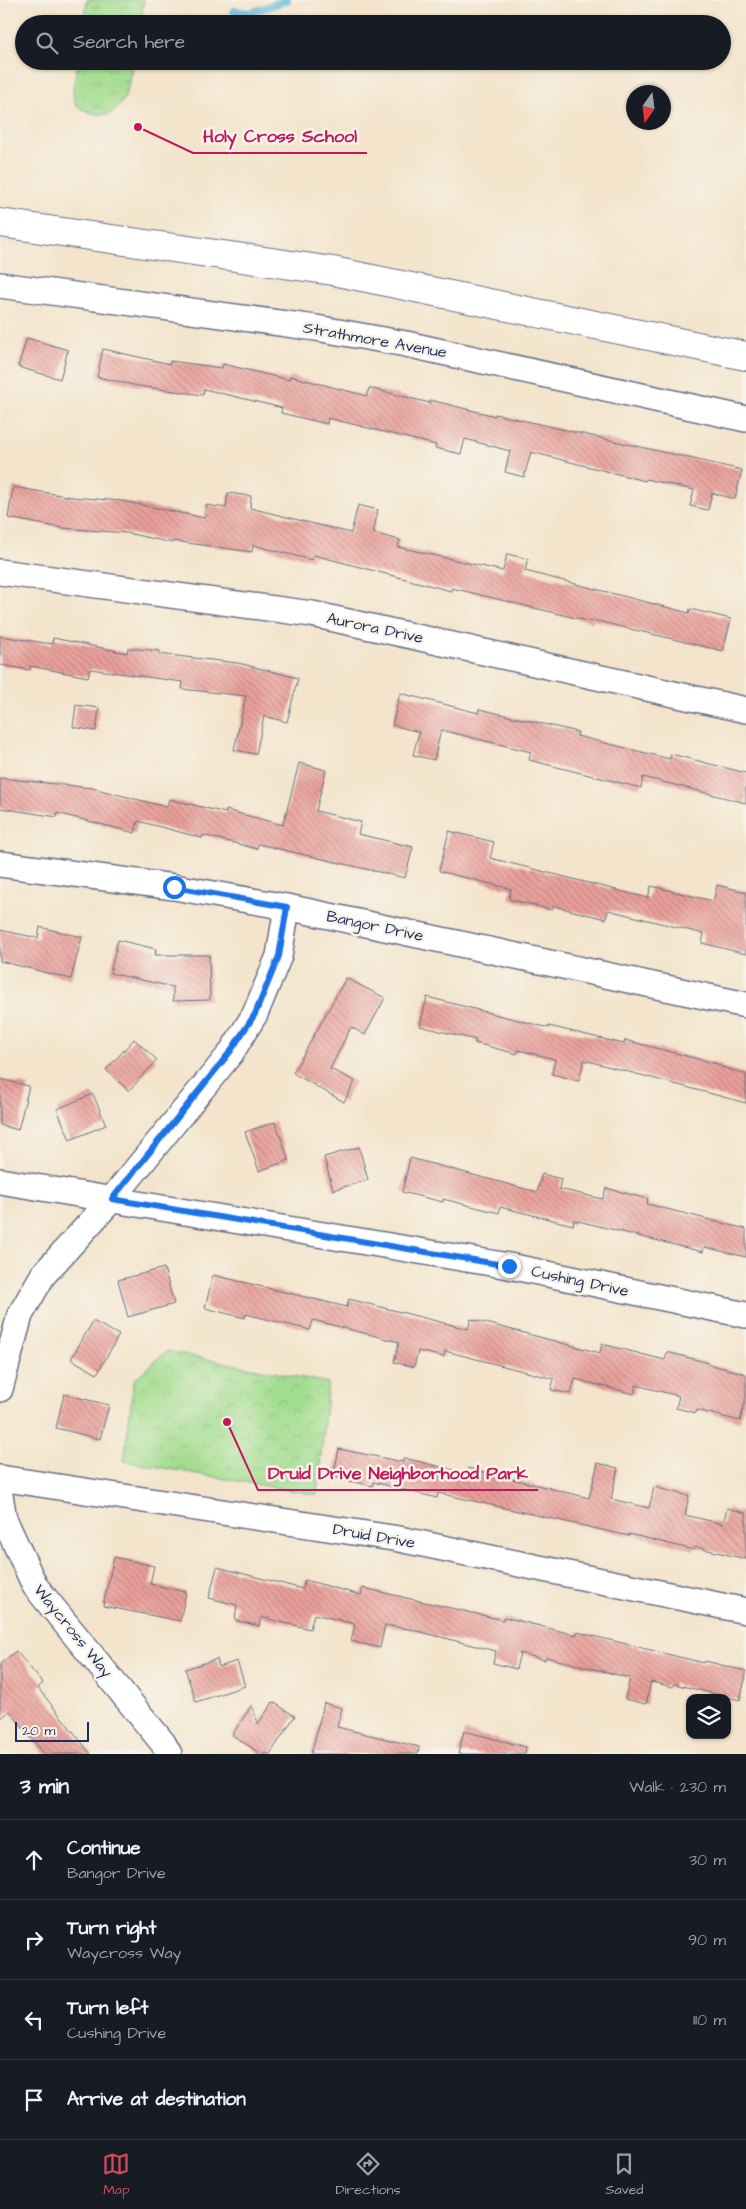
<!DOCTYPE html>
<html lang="en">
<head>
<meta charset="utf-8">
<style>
  body { margin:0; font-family:"Architects Daughter",sans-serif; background:#242831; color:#f1f3f6 }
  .controls { position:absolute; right:15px; bottom:15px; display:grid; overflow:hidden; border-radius:10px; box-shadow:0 1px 4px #0004 }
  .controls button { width:45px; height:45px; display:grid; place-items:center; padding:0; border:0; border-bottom:1px solid #363941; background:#171b24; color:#f1f3f6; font:25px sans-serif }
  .compass { position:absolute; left:626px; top:85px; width:45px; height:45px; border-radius:50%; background:#171b24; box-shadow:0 1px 4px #0004; rotate:194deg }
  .scale { position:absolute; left:15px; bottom:12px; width:74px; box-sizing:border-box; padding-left:5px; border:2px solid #1b2f5e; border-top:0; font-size:14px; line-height:18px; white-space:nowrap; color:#1b2f5e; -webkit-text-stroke:4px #f7f3e8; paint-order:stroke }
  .stop { position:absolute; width:15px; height:15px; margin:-11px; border:4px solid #1a73e8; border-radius:50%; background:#fff }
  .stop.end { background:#1a73e8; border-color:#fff; box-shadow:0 1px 5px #0008 }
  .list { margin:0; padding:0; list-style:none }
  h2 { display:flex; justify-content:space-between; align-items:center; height:65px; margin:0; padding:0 20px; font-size:21px }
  h2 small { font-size:16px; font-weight:400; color:#9ea1a6 }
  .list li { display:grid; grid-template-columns:32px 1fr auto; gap:15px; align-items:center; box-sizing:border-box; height:80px; padding:0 20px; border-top:1px solid #363941 }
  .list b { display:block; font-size:19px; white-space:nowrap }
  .list p { margin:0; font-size:16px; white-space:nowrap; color:#9ea1a6 }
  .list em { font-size:16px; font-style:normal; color:#9ea1a6 }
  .icon { flex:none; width:28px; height:28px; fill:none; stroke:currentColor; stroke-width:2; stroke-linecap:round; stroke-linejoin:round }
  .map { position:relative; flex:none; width:746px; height:1754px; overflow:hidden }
  .search { position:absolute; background:#171b24; box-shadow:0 1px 4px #0004; left:15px; right:15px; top:15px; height:55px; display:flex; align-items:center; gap:12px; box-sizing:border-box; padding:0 18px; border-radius:28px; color:#9ea1a6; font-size:19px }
  .sheet { height:385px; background:#171b24 }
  nav { display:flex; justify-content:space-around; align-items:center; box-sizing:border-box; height:70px; border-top:1px solid #363941; background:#171b24; font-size:14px; color:#9ea1a6 }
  nav a { display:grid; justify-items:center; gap:2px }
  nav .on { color:#d1495b }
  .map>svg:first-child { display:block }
  .grass { fill:url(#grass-tufts); stroke:#5f8677 }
  .park { fill:url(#park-crowns); stroke:#5f8677 }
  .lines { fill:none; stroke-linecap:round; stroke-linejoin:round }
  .stream { stroke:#5db6da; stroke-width:8 }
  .building { fill:url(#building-back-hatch) }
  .minor-casing { stroke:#676e84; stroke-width:28 }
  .secondary-casing { stroke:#676e84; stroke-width:30 }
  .minor { stroke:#fff; stroke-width:25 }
  .secondary { stroke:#fff; stroke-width:28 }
  .route { stroke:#1a73e8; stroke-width:6 }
  .labels { text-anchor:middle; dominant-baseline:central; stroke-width:5; stroke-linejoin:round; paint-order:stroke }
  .street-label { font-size:16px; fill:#1b2f5e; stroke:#f7f3e8 }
  .leader { fill:none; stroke:#c2185b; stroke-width:2 }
  .callout-dot { fill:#c2185b; stroke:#f7f3e8; stroke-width:2 }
  .callout-label { font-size:18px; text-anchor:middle; font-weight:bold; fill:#c2185b; stroke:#f7f3e8; stroke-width:5; stroke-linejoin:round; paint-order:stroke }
</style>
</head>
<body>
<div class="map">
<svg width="746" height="1754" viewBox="0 0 746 1754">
  <defs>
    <pattern id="grass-tufts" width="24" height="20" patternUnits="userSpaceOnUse" patternTransform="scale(1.25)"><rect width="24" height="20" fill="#a3dd90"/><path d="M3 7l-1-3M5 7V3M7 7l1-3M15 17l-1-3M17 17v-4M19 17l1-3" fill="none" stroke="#8cbe7f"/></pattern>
    <pattern id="park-crowns" width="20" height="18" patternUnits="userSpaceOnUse" patternTransform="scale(1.25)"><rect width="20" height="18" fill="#a3dd90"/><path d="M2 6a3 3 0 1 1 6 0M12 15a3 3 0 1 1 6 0" fill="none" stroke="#8cbe7f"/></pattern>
    <pattern id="building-back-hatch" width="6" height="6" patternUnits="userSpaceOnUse" patternTransform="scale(1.25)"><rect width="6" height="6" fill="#eaa09a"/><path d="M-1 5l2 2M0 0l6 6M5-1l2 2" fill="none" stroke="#bd8381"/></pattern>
  </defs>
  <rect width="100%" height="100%" fill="#f7f3e8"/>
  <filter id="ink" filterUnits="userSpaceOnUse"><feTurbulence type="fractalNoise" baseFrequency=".02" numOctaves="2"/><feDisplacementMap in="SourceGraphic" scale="10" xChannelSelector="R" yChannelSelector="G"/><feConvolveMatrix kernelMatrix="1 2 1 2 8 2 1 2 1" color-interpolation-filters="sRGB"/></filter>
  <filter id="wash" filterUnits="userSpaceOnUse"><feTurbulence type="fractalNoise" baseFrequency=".0096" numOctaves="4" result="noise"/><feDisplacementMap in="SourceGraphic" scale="20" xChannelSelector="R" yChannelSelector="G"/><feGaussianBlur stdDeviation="1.12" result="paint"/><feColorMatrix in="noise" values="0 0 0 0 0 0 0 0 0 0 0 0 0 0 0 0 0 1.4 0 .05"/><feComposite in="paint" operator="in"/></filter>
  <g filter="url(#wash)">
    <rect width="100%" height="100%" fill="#f3e4cb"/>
    <path class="grass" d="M87 0H144L140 24H84Z
      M78 61H133C129 84 125 123 92 113 87 111 79 109 76 104 69 94 77 72 78 61Z"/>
    <path class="park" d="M167 1351 328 1383 317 1495 124 1461 134 1380Z"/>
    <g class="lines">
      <path class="stream" d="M234 11 250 13 287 0"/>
    </g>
    <g id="blocks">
      <path class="building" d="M27 338 68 350 60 379 18 367Z
        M103 349 170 364V361L222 368 223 364 289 380 290 376 367 396 369 388 430 403V400L495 416V414L742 470 735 499 712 493 708 510 690 506 694 490 646 479 645 481 531 452 524 477 505 472 510 451 465 439 461 454 435 448 436 445 328 418 327 424 281 413 282 408 204 389 203 395 138 386 97 377Z
        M13 487 72 497 122 501 205 518 206 505 226 508 228 493 251 496 250 508 351 533 358 505 378 510 373 533 400 540 398 547 503 571 507 554 528 559 525 571 689 613 690 609 731 619 723 651 593 620 592 622 452 588 451 591 314 555 312 560 253 545 252 552 173 541V543L127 533 62 528 8 518Z
        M0 636 52 644 53 638 127 653 128 648 160 651 159 654 238 663 298 678 287 722 264 716 256 754 234 750 246 696 182 689 183 682 90 669 88 677 30 666V670L0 665Z
        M400 693 478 713 479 709 539 723 578 732 577 736 670 759 671 754 746 773V803L643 777 641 788 529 760 531 752 441 730 434 760 413 755 419 732 392 725Z
        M76 705 99 708 96 731 73 727Z
        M299 763 326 770 316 811 361 822 358 834 413 847 405 878 258 844 257 849 203 835 202 838 138 821 135 833 57 813V817L0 808V778L92 788 167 807 169 799 226 813V810L283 825Z
        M449 831 494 842 490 858 648 898 651 886 713 901 717 885 746 892V954L702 943 704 934 608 910 606 919 553 906 552 910 509 899 511 889 439 871Z
        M40 927 82 937 71 979 0 961V930L38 938Z
        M118 940 156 949 155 955H209L210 1000 173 1001V987L110 973Z
        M346 978 385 998 365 1035 351 1027 330 1069 355 1081 344 1102 293 1073Z
        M427 997 549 1028V1026L624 1044 625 1040 721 1065V1067L746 1074V1103L584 1060 579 1081 552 1074 555 1059 518 1050 517 1054 475 1043 476 1040 420 1026Z
        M134 1039 157 1060 129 1091 106 1070Z
        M0 1079 29 1086 18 1130 0 1125Z
        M93 1094 106 1125 70 1140 57 1109Z
        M275 1122 289 1160 259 1171 245 1132Z
        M359 1147 368 1180 333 1190 324 1157Z
        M410 1158 537 1192 542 1174 561 1179 559 1189 603 1199 606 1188 648 1199 647 1204 746 1229V1257L704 1247 703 1252 574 1220 573 1225 500 1207 499 1213 443 1199V1202L402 1192Z
        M164 1268 174 1304 128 1317 118 1280Z
        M213 1275 347 1307 349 1299 468 1329 471 1319 600 1353 602 1344 665 1360 667 1352 709 1363 708 1364 746 1374V1397L740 1421 697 1410 696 1413 676 1408 679 1396 636 1385 634 1394 575 1379 571 1394 551 1390 554 1379 445 1351 444 1357 418 1351 414 1367 394 1362 399 1342 313 1320 310 1330 246 1314 245 1318 205 1308Z
        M93 1321 119 1335 97 1374 71 1359Z
        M64 1394 109 1405 100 1439 56 1428Z
        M339 1449 403 1462 404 1458 466 1473 468 1468 589 1498 598 1463 618 1468 611 1499 649 1508 654 1487 689 1496 685 1515 723 1524 727 1508 746 1513V1559L695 1547 694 1550 629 1534V1536L438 1493 437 1498 373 1482V1486L333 1477Z
        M114 1557 154 1566 150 1584 186 1592 180 1621 103 1606Z
        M217 1567 303 1589 305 1580 361 1595 363 1588 503 1620 504 1617 576 1635 577 1632 704 1663 705 1661 746 1671V1675L740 1700 674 1684 673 1687 651 1682 646 1704 625 1699 630 1678 546 1657 545 1660 520 1653 516 1669 493 1663 496 1651 409 1629 385 1625 380 1648 351 1641 355 1624 314 1614 310 1629 261 1617 259 1626 235 1620 237 1605 209 1598Z
        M16 1651 43 1683 38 1688 91 1754H44L10 1711 0 1719V1664Z
        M217 1659 219 1667 237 1661 245 1686 196 1702 185 1669Z
        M273 1702 295 1716 270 1754H261L232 1735 252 1705 258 1724Z
        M324 1703 342 1708 337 1727 419 1747 418 1754H311Z
        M464 1731 526 1747 525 1754H458Z"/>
    </g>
  </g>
  <g filter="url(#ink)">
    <use href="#blocks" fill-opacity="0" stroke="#676e84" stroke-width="1"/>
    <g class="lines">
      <g class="minor-casing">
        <path id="minor" d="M0 285 316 328 406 344 746 419
          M0 572 312 614 746 710
          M0 864 174 887 287 907 746 1005
          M0 1181 509 1266 746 1315
          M0 1389 20 1315 43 1275 112 1199 231 1053 255 1014 279 956 287 907
          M0 1478 399 1539 746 1611
          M0 1495 4 1519 35 1586 163 1743 169 1754"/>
      </g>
      <g class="secondary-casing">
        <path id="secondary" d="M0 223 333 271 746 356"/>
      </g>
      <use href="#minor" class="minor"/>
      <use href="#secondary" class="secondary"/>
    </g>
  </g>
  <g class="lines" filter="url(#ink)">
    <path class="route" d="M174 887 287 907 279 956 255 1014 230 1052 112 1199 509 1266"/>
  </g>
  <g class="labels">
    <g class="street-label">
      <text transform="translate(375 340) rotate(10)">Strathmore Avenue</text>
      <text transform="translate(375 628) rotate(12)">Aurora Drive</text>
      <text transform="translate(375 926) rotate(12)">Bangor Drive</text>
      <text transform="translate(580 1281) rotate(12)">Cushing Drive</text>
      <text transform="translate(374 1536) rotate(10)">Druid Drive</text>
      <text transform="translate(73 1631) rotate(51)">Waycross Way</text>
    </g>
  </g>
  <path class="leader" d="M138 127L193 153H367M227 1422L258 1490H538"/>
  <g class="callout-dot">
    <circle cx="138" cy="127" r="5"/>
    <circle cx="227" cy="1422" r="5"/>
  </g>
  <g class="callout-label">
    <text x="280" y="142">Holy Cross School</text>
    <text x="398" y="1479">Druid Drive Neighborhood Park</text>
  </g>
</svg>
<div class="controls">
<button><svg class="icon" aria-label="layers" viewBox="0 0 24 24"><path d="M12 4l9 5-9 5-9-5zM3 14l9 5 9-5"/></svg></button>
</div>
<svg class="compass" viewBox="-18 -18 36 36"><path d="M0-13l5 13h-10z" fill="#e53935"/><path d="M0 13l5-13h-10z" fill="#9ea1a6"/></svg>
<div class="scale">20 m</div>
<div class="stop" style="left:174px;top:887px"></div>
<div class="stop end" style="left:509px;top:1266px"></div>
<div class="search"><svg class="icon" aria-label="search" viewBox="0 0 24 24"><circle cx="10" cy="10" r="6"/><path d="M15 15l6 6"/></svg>Search here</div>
</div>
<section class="sheet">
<h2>3 min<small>Walk · 230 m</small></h2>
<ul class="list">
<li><svg class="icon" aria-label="ahead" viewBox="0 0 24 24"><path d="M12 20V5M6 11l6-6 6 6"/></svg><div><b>Continue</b><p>Bangor Drive</p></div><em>30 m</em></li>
<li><svg class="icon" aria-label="right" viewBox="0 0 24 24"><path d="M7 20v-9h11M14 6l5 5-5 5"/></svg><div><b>Turn right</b><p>Waycross Way</p></div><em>90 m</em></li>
<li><svg class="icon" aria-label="left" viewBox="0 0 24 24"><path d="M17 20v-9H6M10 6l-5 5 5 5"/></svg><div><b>Turn left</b><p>Cushing Drive</p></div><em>110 m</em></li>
<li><svg class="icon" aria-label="arrive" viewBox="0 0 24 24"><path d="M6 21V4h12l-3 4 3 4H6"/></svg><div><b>Arrive at destination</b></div></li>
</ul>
</section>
<nav>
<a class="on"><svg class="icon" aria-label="map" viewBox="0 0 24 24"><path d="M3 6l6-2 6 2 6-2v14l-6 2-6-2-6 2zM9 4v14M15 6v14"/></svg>Map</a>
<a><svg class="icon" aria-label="directions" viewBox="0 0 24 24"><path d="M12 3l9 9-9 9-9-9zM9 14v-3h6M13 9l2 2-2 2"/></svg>Directions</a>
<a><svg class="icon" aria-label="saved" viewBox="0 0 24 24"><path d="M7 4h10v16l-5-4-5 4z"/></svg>Saved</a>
</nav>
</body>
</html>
